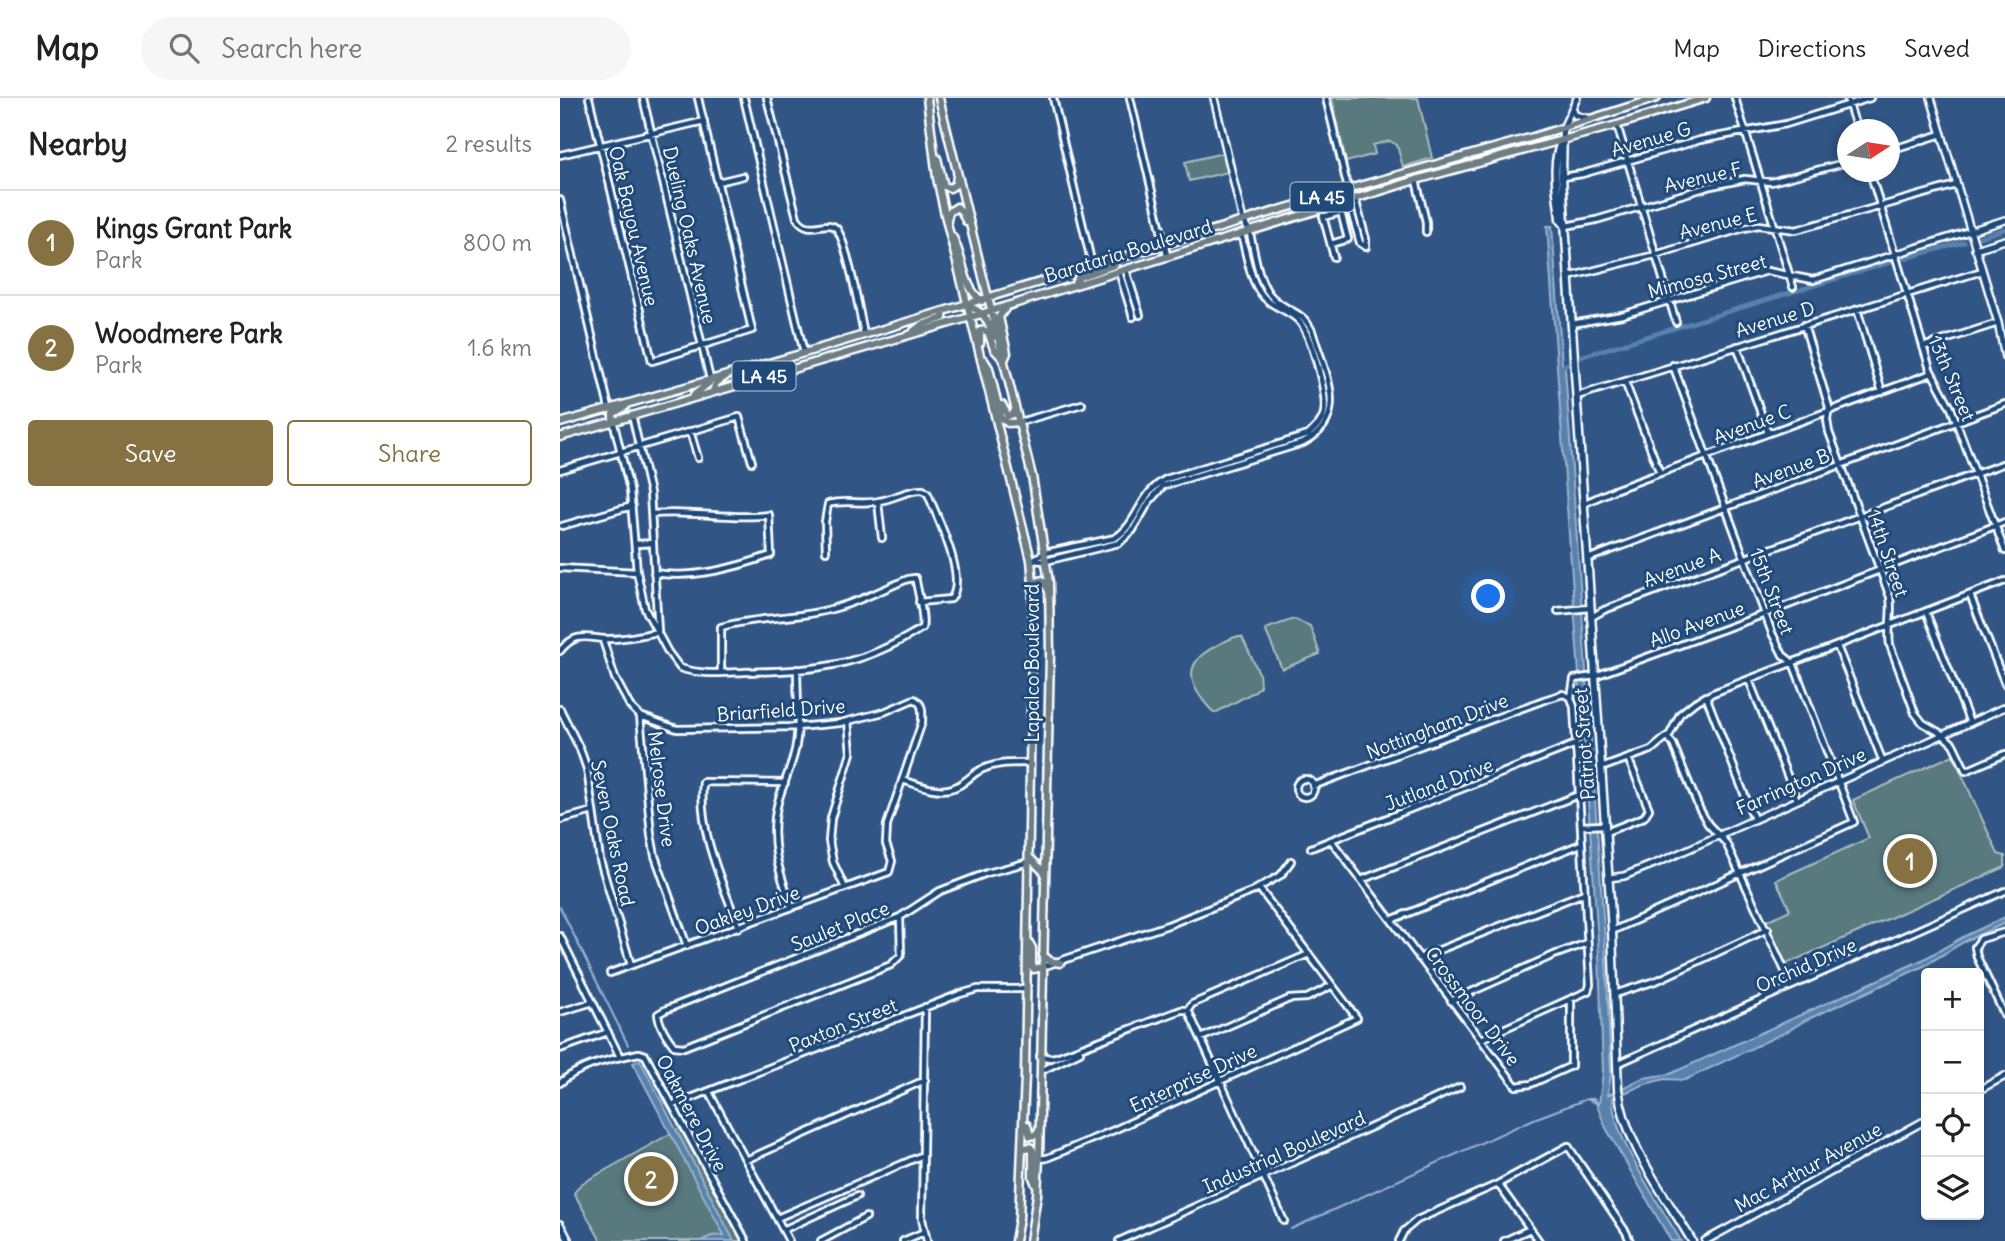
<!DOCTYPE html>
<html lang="en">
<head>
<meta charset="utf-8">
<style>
  body { margin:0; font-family:Delius,sans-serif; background:#f6f6f6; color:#222 }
  .controls { position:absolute; right:21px; bottom:21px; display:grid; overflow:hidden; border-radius:7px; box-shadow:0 4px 10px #0003 }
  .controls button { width:63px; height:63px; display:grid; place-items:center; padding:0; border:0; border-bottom:2px solid #e0e0e0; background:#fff; color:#222; font:35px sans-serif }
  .compass { position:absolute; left:1277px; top:21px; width:63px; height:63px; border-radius:50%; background:#fff; box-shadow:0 4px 10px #0003; rotate:78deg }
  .you { position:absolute; left:929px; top:499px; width:24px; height:24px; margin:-18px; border:5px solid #fff; border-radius:50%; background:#1a73e8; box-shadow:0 0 0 10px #1a73e833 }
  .badge { display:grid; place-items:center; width:46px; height:46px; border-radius:50%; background:#857141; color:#fff; font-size:23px; font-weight:700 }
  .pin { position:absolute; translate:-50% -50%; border:4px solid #fff; box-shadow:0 2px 7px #0006 }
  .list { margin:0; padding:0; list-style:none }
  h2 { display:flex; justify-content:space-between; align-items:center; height:91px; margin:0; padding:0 28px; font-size:30px }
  h2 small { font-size:23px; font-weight:400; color:#767676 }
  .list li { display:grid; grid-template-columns:46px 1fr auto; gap:21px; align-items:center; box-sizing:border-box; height:105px; padding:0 28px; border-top:2px solid #e0e0e0 }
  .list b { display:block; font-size:26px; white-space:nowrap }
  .list p { margin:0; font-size:23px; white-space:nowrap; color:#767676 }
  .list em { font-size:23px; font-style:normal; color:#767676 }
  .actions { display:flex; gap:14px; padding:21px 28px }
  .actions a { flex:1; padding:16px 0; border:2px solid #857141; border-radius:7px; text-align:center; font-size:24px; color:#857141 }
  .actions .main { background:#857141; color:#fff }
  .icon { flex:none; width:38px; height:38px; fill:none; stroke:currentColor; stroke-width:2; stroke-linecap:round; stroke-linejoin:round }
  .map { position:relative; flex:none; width:1445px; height:1143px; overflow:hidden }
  header { display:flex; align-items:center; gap:42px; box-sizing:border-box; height:98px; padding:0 35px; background:#fff; border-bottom:2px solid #e0e0e0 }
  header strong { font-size:33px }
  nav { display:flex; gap:38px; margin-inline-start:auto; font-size:24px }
  .search { width:490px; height:63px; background:#f6f6f6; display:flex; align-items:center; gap:18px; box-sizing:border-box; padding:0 24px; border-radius:38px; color:#767676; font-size:26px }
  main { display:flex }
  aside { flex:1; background:#fff }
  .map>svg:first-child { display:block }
  .green { fill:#58797e; stroke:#acbcbe; stroke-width:2 }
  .water { fill:#5881ac; stroke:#9bb3cd; stroke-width:2 }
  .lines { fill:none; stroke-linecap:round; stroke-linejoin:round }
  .stream { stroke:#9bb3cd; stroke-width:2 }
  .canal { stroke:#5881ac; stroke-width:4.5 }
  .minor-casing { stroke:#fff; stroke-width:10 }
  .tertiary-casing { stroke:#fff; stroke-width:10 }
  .secondary-casing { stroke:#fff; stroke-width:11 }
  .primary-casing { stroke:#fff; stroke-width:11 }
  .minor { stroke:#1f4a7a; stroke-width:4.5 }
  .tertiary { stroke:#1f4a7a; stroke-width:5 }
  .secondary { stroke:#1f4a7a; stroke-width:6 }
  .primary { stroke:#6d7d84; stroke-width:6 }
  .labels { text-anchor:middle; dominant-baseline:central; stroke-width:6; stroke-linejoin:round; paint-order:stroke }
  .shield { fill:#1f4a7a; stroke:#bcc9d7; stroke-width:2 }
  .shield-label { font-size:18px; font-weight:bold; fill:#fff }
  .street-label { font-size:19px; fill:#fff; stroke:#1f4a7a }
</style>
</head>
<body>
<header>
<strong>Map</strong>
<div class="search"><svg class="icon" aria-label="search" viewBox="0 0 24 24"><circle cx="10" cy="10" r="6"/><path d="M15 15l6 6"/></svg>Search here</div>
<nav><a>Map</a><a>Directions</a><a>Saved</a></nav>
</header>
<main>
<aside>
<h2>Nearby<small>2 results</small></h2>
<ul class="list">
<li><span class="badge">1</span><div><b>Kings Grant Park</b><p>Park</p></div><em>800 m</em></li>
<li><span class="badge">2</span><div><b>Woodmere Park</b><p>Park</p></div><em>1.6 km</em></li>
</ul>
<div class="actions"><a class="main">Save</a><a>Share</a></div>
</aside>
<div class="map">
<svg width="1445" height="1143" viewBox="0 0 1445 1143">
  <rect width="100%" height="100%" fill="#315686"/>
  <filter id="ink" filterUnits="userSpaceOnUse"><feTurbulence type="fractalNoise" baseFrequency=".0143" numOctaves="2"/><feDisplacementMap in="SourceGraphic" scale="14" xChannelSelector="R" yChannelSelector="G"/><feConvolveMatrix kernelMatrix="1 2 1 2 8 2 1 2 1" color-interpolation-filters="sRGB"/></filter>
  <g filter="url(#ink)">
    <path class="green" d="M772 0H858L872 60 843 69 837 47 830 43 813 47 815 56 786 64Z
      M663 55 668 74 629 83 625 64Z
      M734 521 750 528 760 556 722 571 705 531Z
      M675 539H682L699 575 700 588 694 594 655 615C648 610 645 605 640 598 617 565 648 550 675 539Z
      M1393 657 1438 756 1445 758V769L1224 867 1204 824 1230 812 1216 782 1309 740 1293 702Z
      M124 1028 179 1130 182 1143H41L14 1095 21 1086Z"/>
    <path class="water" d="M987 128H992L1002 265 1005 270 1046 860 1051 975 1048 997 1083 980 1110 976 1362 862 1405 838 1445 819V825L1407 842 1364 868 1244 923 1228 933 1125 982 1105 981 1085 986 1053 1000C1050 1035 1102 1110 1121 1143H1111L1046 1030 1036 1005 1027 1001H1034L1039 1006 1043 974 1039 857Z
      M80 962 174 1143H141L151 1138 164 1137 73 965Z"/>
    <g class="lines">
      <path class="stream" d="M0 809 68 947
        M731 1131 974 1021 1027 1001"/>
      <path class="canal" d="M1420 139 1445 131
        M1343 161 1404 144
        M1002 269 1020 259 1331 164"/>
      <g class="minor-casing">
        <path id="minor" d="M29 0 92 263 192 232 138 0
          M83 0 150 281
          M184 0 244 255
          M207 0 237 120C250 139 265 120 276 130 287 142 300 217 304 236
          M493 0 532 167
          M570 0 607 157
          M766 0 788 91
          M1175 0 1233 189
          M1287 0 1297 32
          M1057 27 1116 224
          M1330 52 1382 36
          M0 57 144 23
          M1310 74 1370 271 1391 310 1445 453
          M1002 79 1022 76 1140 42 1226 26 1310 0
          M856 82 866 124V134
          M158 84 183 78
          M795 100 806 141V148
          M0 102 49 310
          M788 103 800 145 806 149
          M763 118 774 159
          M763 119 781 114 788 141 771 146
          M1006 128 1036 122 1151 88 1185 81 1211 84 1288 64
          M566 172 580 217
          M559 174 573 219
          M1008 179 1095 157 1184 130 1198 127 1236 132 1396 87
          M1297 211 1322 294
          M1012 226 1062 217 1207 173 1253 182 1410 133
          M1244 227 1269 309 1267 322 1269 334 1330 499C1333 518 1327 531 1330 547L1355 615 1363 625 1382 636 1393 646 1406 673 1445 656
          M1177 248 1208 335
          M1363 249 1438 225
          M1065 284 1100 375
          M1017 298 1422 173
          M72 317 90 395 98 533
          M53 322 70 392 77 474 85 511 108 554 120 570C141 577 162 575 184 574 257 572 299 570 362 530 365 521 358 495 356 483L355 480 348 481C319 493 290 508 259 514 226 521 194 519 161 529V575
          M460 324 522 306
          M130 333 138 360
          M0 372 179 319 192 364
          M318 404 322 440
          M1023 406 1054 392 1372 275
          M92 416C132 412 170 422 209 417L211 457C174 470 134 481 94 475
          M2 428 72 408
          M75 446 93 445
          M266 453 265 424 268 406C285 401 303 407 319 403 334 401 348 391 363 392L368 396C377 420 408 479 391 501L359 504
          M1027 461 1445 306
          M471 462 486 463 559 445 573 432 589 404 603 388 743 345C792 320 764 273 752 233 742 212 729 215 714 201 697 186 695 153 689 132
          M472 462 485 455 555 440C579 425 578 396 606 381L748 337C755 330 762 325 764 315 768 298 751 235 738 222 726 210 710 210 699 193 689 177 686 154 681 136
          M0 470 77 474
          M1410 497 1445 586
          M998 513 1030 510
          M1366 514 1410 625
          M1030 520 1044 512 1445 365
          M43 542 55 580 70 608 80 618 117 631 237 629 280 625 324 614 354 601C364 606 362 614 362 624L327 727 326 746 332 763 329 774 50 875
          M1277 548 1323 664
          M0 553C16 533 27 540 46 541 63 542 81 537 98 534
          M1189 582 1237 702
          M1146 598 1194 721
          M0 611 20 651 27 671 40 762 71 867
          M80 618 91 737 95 758 127 848
          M1107 639 1113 646 1139 710 1148 726 1166 745 1232 888
          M1041 670 1091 652 1110 636 1120 616 1135 604 1153 595 1445 483
          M736 690a9 9 0 1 1 18 0a9 9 0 1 1-18 0Z
          M342 682C357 686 373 694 389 691 401 689 408 680 417 674 434 664 452 665 470 665
          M753 688 984 602 1003 596 1010 599
          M0 722 33 713
          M1021 728 1045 727
          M1046 734 1084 719 1089 711 1068 660
          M771 742 956 988 971 986 1011 968V901
          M751 750 1016 646
          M801 782 1018 697
          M285 790 273 764 269 743 271 720 291 655 288 623
          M232 810C219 774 208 742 218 704 223 685 233 667 236 647 240 623 237 596 237 571
          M340 819 341 857 331 867 124 949 114 948C107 939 99 928 98 916L105 912 340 819 380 793 427 775 469 764
          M831 822 1021 746
          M179 830C162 783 138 735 143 684L225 685
          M1052 833 1294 724 1233 565 1223 557 1212 535 1113 267
          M1445 834 1421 841 1415 849 1417 859 1445 918
          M0 838 60 959
          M859 860 1024 795
          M482 869 608 827 691 794 721 777 731 763
          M1055 896 1098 882 1208 831
          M891 903 994 857 1027 845
          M365 909 362 1121 367 1143
          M628 912 724 1123
          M0 914 33 904
          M641 940 729 901 747 900 771 888
          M921 941 1028 893 1030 887 1014 609 1011 600 1014 581 1035 578 1205 516 1445 424
          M0 951 48 934
          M480 958 490 960 496 959 621 912H628L632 906 749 856
          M1057 966 1445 793
          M481 973 520 954
          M0 985C21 966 52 961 79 955L85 957 186 1143
          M149 994 229 1143
          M113 1007 400 896 418 891H466
          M479 1061 487 1060 554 1032 797 920 699 790
          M186 1062 365 982
          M938 1086 979 1143
          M217 1120 363 1057
          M223 1132 297 1098
          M261 1143 306 1119
          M343 1143 364 1134
          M559 1143 900 989
          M839 1143 844 1133 857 1122 938 1086 1008 1048 1066 1134 1070 1143
          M944 1143 970 1131"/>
      </g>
      <g class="tertiary-casing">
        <path id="tertiary" d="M654 0 683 123 689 132
          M1371 0 1438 225 1445 259
          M1012 10 1015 17 1030 21
          M1003 30 1017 0
          M1410 133 1445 122
          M1415 151 1445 142
          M1049 780 1064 778 1104 762 1445 609
          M1419 992 1445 978
          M0 1126 9 1143
          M1145 1143 1366 1022"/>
      </g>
      <g class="secondary-casing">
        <path id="secondary" d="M1003 30 1002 79 1052 833 1058 991C1065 1047 1104 1095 1132 1143
          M1002 43C990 65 998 97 1000 121L1005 127"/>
      </g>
      <g class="primary-casing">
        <path id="primary" d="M367 0 377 80 385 117 471 462 473 485 465 977 459 1121 455 1143
          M379 0 472 378 489 484 490 556 479 1061 477 1097 470 1143
          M377 60 384 88 390 90 396 86 397 77
          M387 122 389 114 397 109 402 114 406 123
          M392 138C404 158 402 189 422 203
          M515 185 519 179 555 167 556 161
          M406 207C423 213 429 222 433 239
          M354 233 362 227 383 220 384 213
          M420 245V233L423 232 428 234 434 251 444 262 447 255 439 219 447 208
          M424 262 429 270 441 320 448 325 460 324
          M153 293 156 285 169 276
          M134 297 149 285 150 281
          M442 307 448 318 453 316 455 312
          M53 322V316L66 308
          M0 325 244 255 799 88 973 39 1097 0
          M0 339 431 213 856 82 1057 27 1146 0
          M473 485 482 482 489 493
          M470 760 484 774
          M468 843 472 850V869L474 871 482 869
          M483 857 490 863 500 865
          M467 1027 470 1038 475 1037 479 1032
          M462 1051 470 1049 473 1052V1079L476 1087"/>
      </g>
      <use href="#minor" class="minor"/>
      <use href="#tertiary" class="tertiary"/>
      <use href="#secondary" class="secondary"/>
      <use href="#primary" class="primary"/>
    </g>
  </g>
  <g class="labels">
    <g class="shield">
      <rect x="730.5" y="84.5" width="63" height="29" rx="5"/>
      <rect x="172.5" y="263.5" width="63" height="29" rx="5"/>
    </g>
    <g class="shield-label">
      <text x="762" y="99">LA 45</text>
      <text x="204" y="278">LA 45</text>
    </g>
    <g class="street-label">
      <text transform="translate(1091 41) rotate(-16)">Avenue G</text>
      <text transform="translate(1143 79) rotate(-13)">Avenue F</text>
      <text transform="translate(1158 125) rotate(-14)">Avenue E</text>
      <text transform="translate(74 128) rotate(77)">Oak Bayou Avenue</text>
      <text transform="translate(130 137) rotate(77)">Dueling Oaks Avenue</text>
      <text transform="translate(568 153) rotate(-17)">Barataria Boulevard</text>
      <text transform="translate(1147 178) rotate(-15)">Mimosa Street</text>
      <text transform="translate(1215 221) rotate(-17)">Avenue D</text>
      <text transform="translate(1392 280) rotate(67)">13th Street</text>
      <text transform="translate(1192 326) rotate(-20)">Avenue C</text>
      <text transform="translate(1231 370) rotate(-20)">Avenue B</text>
      <text transform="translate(1328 455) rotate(71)">14th Street</text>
      <text transform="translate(1122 469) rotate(-20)">Avenue A</text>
      <text transform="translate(1212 493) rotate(69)">15th Street</text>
      <text transform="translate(1137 526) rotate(-20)">Allo Avenue</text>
      <text transform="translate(472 565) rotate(-90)">Lapalco Boulevard</text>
      <text transform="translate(221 612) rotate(-4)">Briarfield Drive</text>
      <text transform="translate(877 628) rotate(-21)">Nottingham Drive</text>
      <text transform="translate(1024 646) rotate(-94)">Patriot Street</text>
      <text transform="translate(1241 683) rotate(-24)">Farrington Drive</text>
      <text transform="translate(879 686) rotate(-21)">Jutland Drive</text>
      <text transform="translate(102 691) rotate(83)">Melrose Drive</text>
      <text transform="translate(53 735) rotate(78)">Seven Oaks Road</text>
      <text transform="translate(187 812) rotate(-20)">Oakley Drive</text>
      <text transform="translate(280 828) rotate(-22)">Saulet Place</text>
      <text transform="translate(1246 867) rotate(-24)">Orchid Drive</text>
      <text transform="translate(913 908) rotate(53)">Crossmoor Drive</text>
      <text transform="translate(283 927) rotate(-22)">Paxton Street</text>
      <text transform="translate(633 980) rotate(-25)">Enterprise Drive</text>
      <text transform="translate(132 1015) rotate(62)">Oakmere Drive</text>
      <text transform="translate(724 1054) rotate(-24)">Industrial Boulevard</text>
      <text transform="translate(1248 1069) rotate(-29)">Mac Arthur Avenue</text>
    </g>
  </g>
</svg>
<div class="controls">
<button>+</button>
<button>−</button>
<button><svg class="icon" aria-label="locate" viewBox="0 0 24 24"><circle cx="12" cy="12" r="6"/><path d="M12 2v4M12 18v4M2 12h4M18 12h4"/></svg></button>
<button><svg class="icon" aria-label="layers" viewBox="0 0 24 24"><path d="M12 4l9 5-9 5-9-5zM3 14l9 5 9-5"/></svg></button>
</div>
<svg class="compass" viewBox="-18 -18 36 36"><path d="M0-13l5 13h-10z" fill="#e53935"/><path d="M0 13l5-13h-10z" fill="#767676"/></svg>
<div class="you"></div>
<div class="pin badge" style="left:1350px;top:763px">1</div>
<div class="pin badge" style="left:91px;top:1081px">2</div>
</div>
</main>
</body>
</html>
